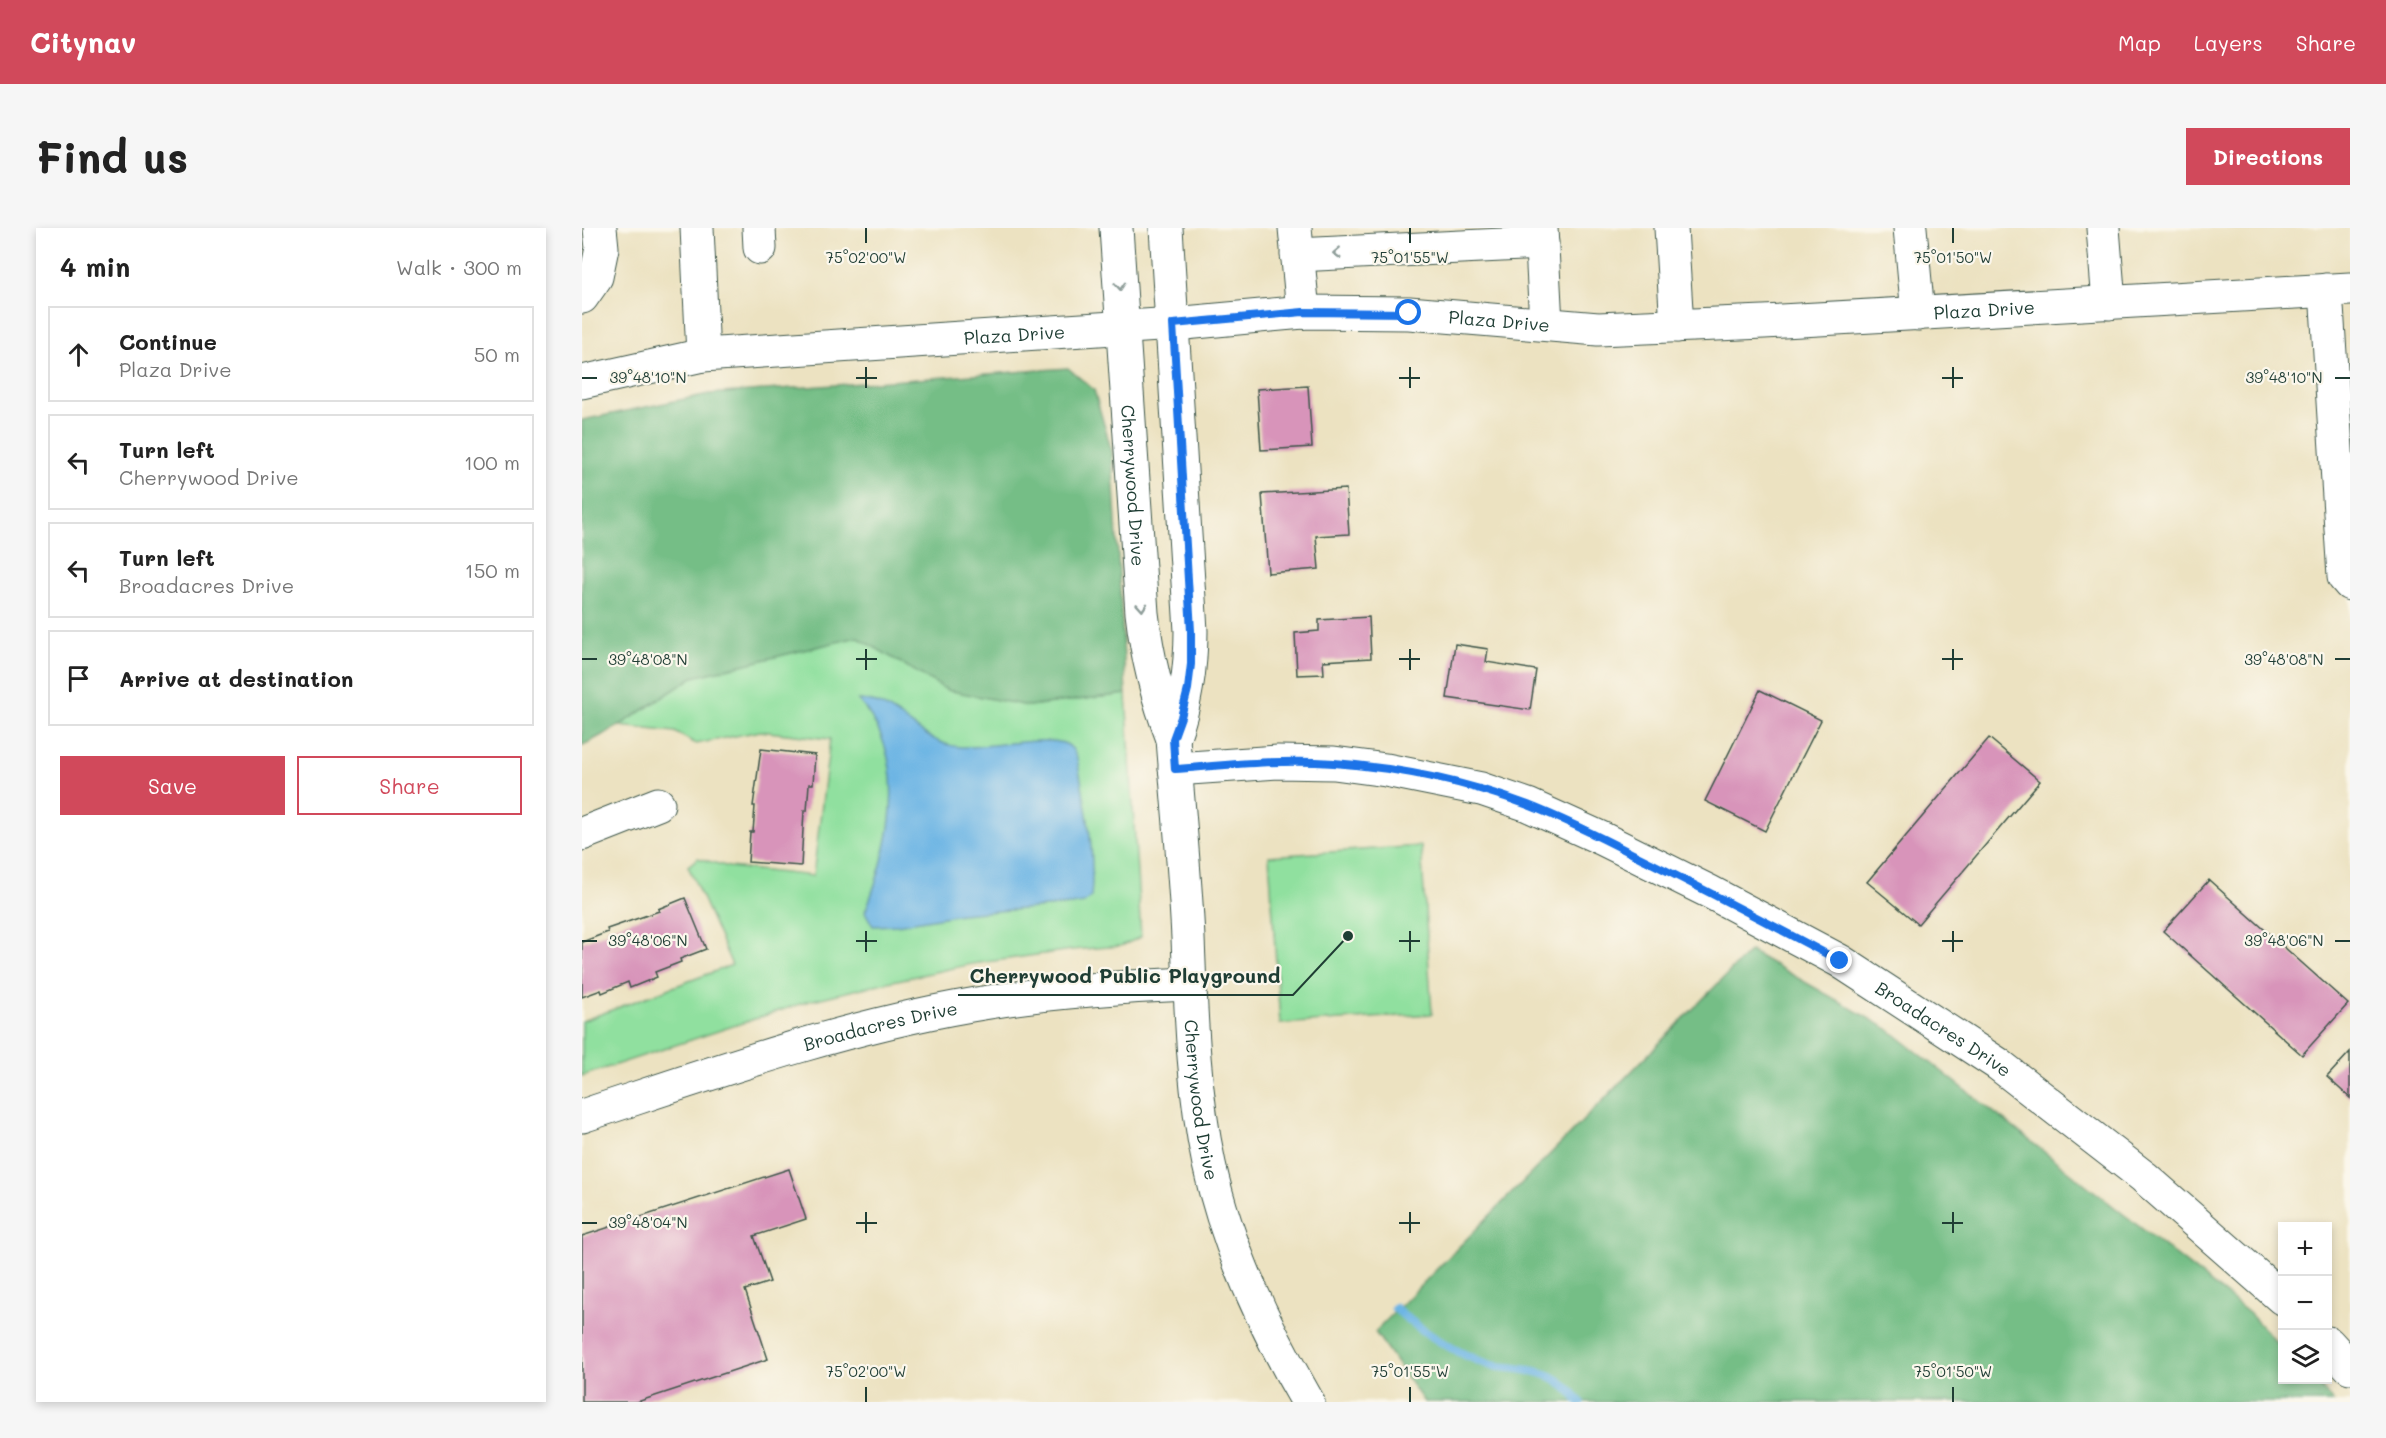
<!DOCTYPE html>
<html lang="en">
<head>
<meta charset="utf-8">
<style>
  body { margin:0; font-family:Mali,sans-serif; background:#f6f6f6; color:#222 }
  .controls { position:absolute; right:18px; bottom:18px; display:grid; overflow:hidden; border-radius:0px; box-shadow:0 3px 9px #0003 }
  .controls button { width:54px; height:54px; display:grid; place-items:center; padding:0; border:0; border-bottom:2px solid #e0e0e0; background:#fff; color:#222; font:30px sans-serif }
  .stop { position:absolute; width:18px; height:18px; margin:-14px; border:4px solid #1a73e8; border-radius:50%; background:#fff }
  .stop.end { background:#1a73e8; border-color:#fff; box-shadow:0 2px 6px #0008 }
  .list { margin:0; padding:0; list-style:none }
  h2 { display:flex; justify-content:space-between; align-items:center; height:78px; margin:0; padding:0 24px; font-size:26px }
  h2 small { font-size:20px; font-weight:400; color:#767676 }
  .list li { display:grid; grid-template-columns:39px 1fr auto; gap:18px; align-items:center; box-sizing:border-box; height:96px; margin:0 12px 12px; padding:0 12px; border:2px solid #e0e0e0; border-radius:0px }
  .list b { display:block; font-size:22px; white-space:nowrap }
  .list p { margin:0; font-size:20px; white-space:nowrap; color:#767676 }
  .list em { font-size:20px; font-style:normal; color:#767676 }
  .actions { display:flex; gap:12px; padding:18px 24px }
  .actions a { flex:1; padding:14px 0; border:2px solid #d1495b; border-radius:0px; text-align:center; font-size:21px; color:#d1495b }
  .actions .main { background:#d1495b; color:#fff }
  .icon { flex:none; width:33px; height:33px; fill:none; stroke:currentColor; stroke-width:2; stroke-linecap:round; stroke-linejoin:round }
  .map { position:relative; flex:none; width:1768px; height:1174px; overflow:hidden; border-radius:0px }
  header { display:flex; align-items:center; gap:36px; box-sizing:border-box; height:84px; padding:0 30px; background:#d1495b; color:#fff }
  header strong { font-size:28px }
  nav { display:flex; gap:33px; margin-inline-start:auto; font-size:21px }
  .intro { display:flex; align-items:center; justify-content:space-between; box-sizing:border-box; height:144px; padding:0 36px }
  h1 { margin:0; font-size:42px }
  .button { padding:15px 27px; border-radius:0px; background:#d1495b; color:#fff; font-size:21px; font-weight:700 }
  main { display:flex; gap:36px; padding:0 36px }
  aside { flex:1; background:#fff; border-radius:0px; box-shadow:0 3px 9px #0003 }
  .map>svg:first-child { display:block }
  .green { fill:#90e09f; stroke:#588e6a; stroke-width:1.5 }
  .forest { fill:#74be86; stroke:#4a7e5d; stroke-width:1.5 }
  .water { fill:#6db5e4; stroke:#46798c; stroke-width:1.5 }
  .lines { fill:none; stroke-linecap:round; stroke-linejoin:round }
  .stream { stroke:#6db5e4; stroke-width:9 }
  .building { fill:#d894ba }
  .minor-casing { stroke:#3e5649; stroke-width:35 }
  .minor { stroke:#fff; stroke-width:33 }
  .oneway { stroke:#8f9e9a }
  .route { stroke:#1a73e8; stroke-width:8 }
  .ticks { fill:none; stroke:#1f3d34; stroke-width:2 }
  .labels { text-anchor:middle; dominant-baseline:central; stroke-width:4.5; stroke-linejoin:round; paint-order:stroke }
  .street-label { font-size:18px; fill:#1f3d34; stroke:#fbf7ec }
  .ticks-label { font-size:15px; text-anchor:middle; fill:#1f3d34; stroke:#fbf7ec; stroke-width:4.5; stroke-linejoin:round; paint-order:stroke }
  .leader { fill:none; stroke:#1f3d34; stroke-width:2 }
  .callout-dot { fill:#1f3d34; stroke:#fbf7ec; stroke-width:2 }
  .callout-label { font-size:20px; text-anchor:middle; font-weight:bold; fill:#1f3d34; stroke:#fbf7ec; stroke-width:4.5; stroke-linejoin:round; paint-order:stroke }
</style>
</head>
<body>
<header>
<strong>Citynav</strong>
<nav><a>Map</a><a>Layers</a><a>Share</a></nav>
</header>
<div class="intro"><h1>Find us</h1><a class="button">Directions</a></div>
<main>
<aside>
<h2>4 min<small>Walk · 300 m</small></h2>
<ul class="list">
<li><svg class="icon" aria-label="ahead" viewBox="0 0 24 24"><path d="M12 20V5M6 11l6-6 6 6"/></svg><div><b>Continue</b><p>Plaza Drive</p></div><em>50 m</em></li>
<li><svg class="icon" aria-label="left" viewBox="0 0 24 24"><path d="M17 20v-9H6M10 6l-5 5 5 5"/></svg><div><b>Turn left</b><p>Cherrywood Drive</p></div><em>100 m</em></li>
<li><svg class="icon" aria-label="left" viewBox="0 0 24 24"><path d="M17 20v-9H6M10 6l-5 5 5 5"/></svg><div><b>Turn left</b><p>Broadacres Drive</p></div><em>150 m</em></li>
<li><svg class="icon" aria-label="arrive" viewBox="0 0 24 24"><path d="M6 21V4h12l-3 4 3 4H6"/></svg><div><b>Arrive at destination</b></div></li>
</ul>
<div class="actions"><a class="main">Save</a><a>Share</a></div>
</aside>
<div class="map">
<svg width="1768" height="1174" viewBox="0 0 1768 1174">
  <rect width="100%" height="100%" fill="#fbf7ec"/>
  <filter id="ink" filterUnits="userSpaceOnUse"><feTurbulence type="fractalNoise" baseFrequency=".0167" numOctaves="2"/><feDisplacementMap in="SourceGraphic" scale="12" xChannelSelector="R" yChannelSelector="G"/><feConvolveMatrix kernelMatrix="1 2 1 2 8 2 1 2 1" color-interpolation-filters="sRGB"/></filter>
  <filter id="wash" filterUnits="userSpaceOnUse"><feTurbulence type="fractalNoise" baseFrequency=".008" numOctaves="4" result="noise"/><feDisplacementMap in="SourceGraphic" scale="24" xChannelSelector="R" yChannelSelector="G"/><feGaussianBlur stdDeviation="1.35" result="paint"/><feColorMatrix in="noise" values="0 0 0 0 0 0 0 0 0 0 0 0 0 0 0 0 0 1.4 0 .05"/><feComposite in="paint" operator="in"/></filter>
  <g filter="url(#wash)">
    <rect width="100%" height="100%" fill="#ece2c1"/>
    <path class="green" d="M275 409 366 462 446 478 544 466 559 709 539 718 490 722 390 736 297 756 227 773 0 848V793L150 737 106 638 116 630 147 639 231 648 248 511 178 503 114 516 93 504 37 498 111 449Z
      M839 618 850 786 698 796 687 628Z"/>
    <path class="forest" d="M486 140 512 162 530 224 544 466 446 478 365 462 275 409 111 449 37 498 0 518V192L127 166Z
      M1168 723 1306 801 1667 1085 1700 1120V1152H1731L1752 1174H842L793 1104Z"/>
    <path class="water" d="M276 472C316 472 337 516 379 519 406 520 463 507 484 516 491 519 492 524 495 530 503 575 514 622 509 669L502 675 490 677 379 686 315 697 291 698 283 684C309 618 330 530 276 472Z"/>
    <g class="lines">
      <path class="stream" d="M813 1080C840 1104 874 1125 908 1137 915 1139 923 1139 931 1140 964 1144 977 1147 998 1174"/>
    </g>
    <g id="blocks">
      <path class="building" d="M726 158 730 219 679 222 675 161Z
        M764 261 767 306 734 308 737 341 686 345 680 266Z
        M787 389 789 430 741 433 742 446 715 447 713 405 737 403V392Z
        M873 416 906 421 904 434 954 442 948 482 865 470Z
        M1178 462 1239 492 1183 603 1123 573Z
        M1407 510 1458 553 1336 696 1285 654Z
        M179 521 233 527 231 556H227L225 583H222L219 638 166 634 168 604H171L173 578H171Z
        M1627 652 1766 776 1720 827 1581 703Z
        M103 670 124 721 98 731 99 734 73 744 75 749 48 760 46 754 20 765 19 762 0 769V714L26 704 25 701 77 683 76 681Z
        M1768 824V870L1745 849Z
        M207 941 224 991 172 1008 188 1054 163 1062 186 1131 55 1174H0V1008Z"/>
    </g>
  </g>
  <g filter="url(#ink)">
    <use href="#blocks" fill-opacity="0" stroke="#3e5649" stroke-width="1.5"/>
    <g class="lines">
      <g class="minor-casing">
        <g id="minor">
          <path d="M115 0 121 127"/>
          <path d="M177 0 178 20"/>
          <path id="s1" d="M534 0 560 385C565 429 575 469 591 511 596 577 603 644 606 710 609 786 611 862 627 936 645 1020 683 1100 726 1174"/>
          <path d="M584 0 609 403C609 441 604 475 591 511"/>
          <path d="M713 0 721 84"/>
          <path d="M959 0 964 96"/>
          <path d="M1089 0 1095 98"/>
          <path d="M1328 0 1336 86"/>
          <path d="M1521 0 1527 75"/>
          <path d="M715 27 960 15"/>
          <path d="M1744 62 1762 349 1768 356"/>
          <path d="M0 69 14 49 20 20 18 0"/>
          <path id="s2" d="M0 154 121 127 592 96 721 84 827 85 1016 101 1182 94 1768 61"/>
          <path id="s3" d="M593 541 696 534 752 535 804 542 899 561 946 577 1021 611 1128 664 1258 733 1416 836 1562 949 1700 1070"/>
          <path d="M0 606 76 576"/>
          <path id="s4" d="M0 888C128 846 256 800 389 777 461 764 534 759 606 756"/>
          <path d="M1746 1115 1768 1139"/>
        </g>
      </g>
      <use href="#minor" class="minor"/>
    </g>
    <defs><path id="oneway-chevron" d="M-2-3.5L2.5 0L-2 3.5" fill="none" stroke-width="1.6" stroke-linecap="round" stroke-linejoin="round" transform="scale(1.5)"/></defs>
    <g class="oneway">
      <use href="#oneway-chevron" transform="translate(755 25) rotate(177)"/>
      <use href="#oneway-chevron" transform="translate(538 58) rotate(86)"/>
      <use href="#oneway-chevron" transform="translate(560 379) rotate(86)"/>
    </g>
  </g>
  <g class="lines" filter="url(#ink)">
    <path class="route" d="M827 85 721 84 591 96 609 403V436L606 461 599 489 591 511 593 541C646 537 699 531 752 535 817 540 885 554 946 577 982 591 1018 609 1053 627 1122 661 1190 697 1258 733"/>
  </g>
  <path class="ticks" d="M284 0V15M828 0V15M1371 0V15M284 139V160M828 139V160M1371 139V160M0 150H15M274 150H295M817 150H838M1360 150H1381M1753 150H1768M284 421V442M828 421V442M1371 421V442M0 431H15M274 431H295M817 431H838M1360 431H1381M1753 431H1768M284 703V724M828 703V724M1371 703V724M0 713H15M274 713H295M817 713H838M1360 713H1381M1753 713H1768M284 984V1005M828 984V1005M1371 984V1005M0 995H15M274 995H295M817 995H838M1360 995H1381M284 1159V1174M828 1159V1174M1371 1159V1174"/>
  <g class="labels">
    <g class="street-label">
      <text stroke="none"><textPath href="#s2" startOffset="1408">Plaza Drive</textPath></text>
      <text stroke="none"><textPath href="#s2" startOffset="922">Plaza Drive</textPath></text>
      <text stroke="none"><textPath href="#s2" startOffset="436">Plaza Drive</textPath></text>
      <text stroke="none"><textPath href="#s1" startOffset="258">Cherrywood Drive</textPath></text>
      <text stroke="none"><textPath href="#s4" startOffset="312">Broadacres Drive</textPath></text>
      <text stroke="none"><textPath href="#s3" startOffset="831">Broadacres Drive</textPath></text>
      <text stroke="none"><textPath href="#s1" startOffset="878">Cherrywood Drive</textPath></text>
    </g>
  </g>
  <g class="ticks-label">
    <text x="284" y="35">75°02'00"W</text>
    <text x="828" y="35">75°01'55"W</text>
    <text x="1371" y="35">75°01'50"W</text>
    <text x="66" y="155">39°48'10"N</text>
    <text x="1702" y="155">39°48'10"N</text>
    <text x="66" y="437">39°48'08"N</text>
    <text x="1702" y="437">39°48'08"N</text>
    <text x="66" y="718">39°48'06"N</text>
    <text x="1702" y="718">39°48'06"N</text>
    <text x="66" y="1000">39°48'04"N</text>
    <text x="284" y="1149">75°02'00"W</text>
    <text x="828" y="1149">75°01'55"W</text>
    <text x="1371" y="1149">75°01'50"W</text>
  </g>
  <path class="leader" d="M766 708L711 767H376"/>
  <circle class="callout-dot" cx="766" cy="708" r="6"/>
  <g class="callout-label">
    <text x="543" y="755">Cherrywood Public Playground</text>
  </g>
</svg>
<div class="controls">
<button>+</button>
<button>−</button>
<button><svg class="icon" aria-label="layers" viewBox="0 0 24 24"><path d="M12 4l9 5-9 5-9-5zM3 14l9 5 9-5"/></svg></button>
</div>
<div class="stop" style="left:827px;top:85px"></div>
<div class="stop end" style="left:1258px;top:733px"></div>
</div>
</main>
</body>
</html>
